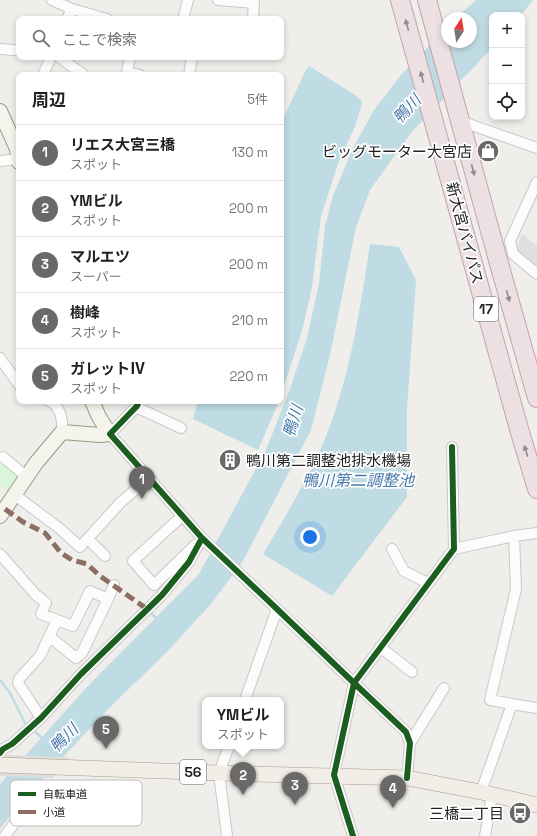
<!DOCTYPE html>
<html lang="ja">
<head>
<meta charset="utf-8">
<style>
  body { margin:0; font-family:"Space Grotesk","Noto Sans JP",sans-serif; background:#f2f2f2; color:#202124 }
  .controls { position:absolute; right:12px; top:12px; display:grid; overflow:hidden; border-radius:8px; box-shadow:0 2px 6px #0003 }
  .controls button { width:36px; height:36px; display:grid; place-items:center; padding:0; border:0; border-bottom:1px solid #e0e0e0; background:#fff; color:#202124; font:20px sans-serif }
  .compass { position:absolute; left:441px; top:12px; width:36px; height:36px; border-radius:50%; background:#fff; box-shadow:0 2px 6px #0003; rotate:12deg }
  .you { position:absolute; left:310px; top:537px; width:14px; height:14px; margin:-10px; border:3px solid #fff; border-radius:50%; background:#1a73e8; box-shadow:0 0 0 6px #1a73e833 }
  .badge { display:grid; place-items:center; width:26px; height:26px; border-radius:50%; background:#6a6968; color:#fff; font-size:13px; font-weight:700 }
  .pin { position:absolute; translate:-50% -33px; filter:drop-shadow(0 1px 2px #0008) }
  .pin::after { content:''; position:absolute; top:21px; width:14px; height:12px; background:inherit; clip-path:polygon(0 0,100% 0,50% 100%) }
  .popup { position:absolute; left:202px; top:697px; width:82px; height:52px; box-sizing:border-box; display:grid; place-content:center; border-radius:8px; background:#fff; filter:drop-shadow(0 1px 3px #0005); font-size:13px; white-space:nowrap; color:#757577 }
  .popup b { font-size:15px; color:#202124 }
  .popup::after { content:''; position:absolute; left:50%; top:100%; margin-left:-8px; border:8px solid transparent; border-top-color:#fff }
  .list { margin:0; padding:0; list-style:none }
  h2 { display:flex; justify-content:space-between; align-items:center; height:52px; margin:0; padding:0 16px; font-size:17px }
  h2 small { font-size:13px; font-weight:400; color:#757577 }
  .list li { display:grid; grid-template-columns:26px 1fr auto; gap:12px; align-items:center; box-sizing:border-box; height:56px; padding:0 16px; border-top:1px solid #e0e0e0 }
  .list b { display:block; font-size:15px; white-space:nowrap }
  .list p { margin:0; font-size:13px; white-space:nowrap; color:#757577 }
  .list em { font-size:13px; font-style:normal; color:#757577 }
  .icon { flex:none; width:22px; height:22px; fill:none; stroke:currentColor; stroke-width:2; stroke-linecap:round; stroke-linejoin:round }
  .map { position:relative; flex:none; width:537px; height:836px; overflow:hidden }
  .search { position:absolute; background:#fff; box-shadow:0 2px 6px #0003; left:16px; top:16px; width:268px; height:44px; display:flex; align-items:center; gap:10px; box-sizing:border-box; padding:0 14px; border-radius:8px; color:#757577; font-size:15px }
  .panel { position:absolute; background:#fff; box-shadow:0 2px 6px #0003; left:16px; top:72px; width:268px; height:332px; border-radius:8px }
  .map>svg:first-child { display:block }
  .park { fill:#daf5da }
  .parking { fill:#e0dfde }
  .water { fill:#bfdbe3 }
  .pier { fill:#dedddd }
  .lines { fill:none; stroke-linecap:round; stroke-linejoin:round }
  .stream { stroke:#bfdbe3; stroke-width:2.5 }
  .street-casing { stroke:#c9c8c7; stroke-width:12 }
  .secondary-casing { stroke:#999a82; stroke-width:16 }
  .primary-casing { stroke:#a79c86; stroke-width:16 }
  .highway-casing { stroke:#c5a2ac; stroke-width:20 }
  .street { stroke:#fdfcfc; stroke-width:10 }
  .secondary { stroke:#f4f4ed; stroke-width:14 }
  .primary { stroke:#f3ede7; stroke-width:15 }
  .highway { stroke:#ece0e2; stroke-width:18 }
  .quiet { stroke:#8d6e63; stroke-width:5; stroke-dasharray:10 5; stroke-linecap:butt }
  .cycleway-casing { stroke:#fff; stroke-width:8 }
  .cycleway { stroke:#1b5e20; stroke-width:6 }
  .oneway { fill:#918a8c }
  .labels { text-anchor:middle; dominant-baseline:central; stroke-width:3.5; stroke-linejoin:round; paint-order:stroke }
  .shield { fill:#fff; stroke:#646464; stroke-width:1 }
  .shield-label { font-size:14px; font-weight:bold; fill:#222 }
  .poi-label { font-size:15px; fill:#222; stroke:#fff; text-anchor:end }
  .street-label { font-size:15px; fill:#222; stroke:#fff }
  .water-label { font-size:16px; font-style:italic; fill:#4a7aab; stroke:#fff }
  .key { fill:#fff; stroke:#bdbdbd; stroke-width:1 }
  .key-label { font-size:11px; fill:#222 }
</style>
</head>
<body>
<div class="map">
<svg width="537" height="836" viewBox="0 0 537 836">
  <rect width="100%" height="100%" fill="#f0eeeb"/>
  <path class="park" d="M0 458 22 477 10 494 0 485Z"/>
  <path class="parking" d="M522 234 537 246V267L516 251Z"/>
  <path class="water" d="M476 0H533L521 15H492V48L411 133 370 190 356 227 330 355 311 430 243 561 211 604 164 655 110 707 20 803 0 829V784L87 687 199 574 266 450 290 389 307 338 319 283 325 226 333 196 353 148 374 110 401 75 447 27V42H471V18H456Z
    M309 66 355 95 361 100 362 104 355 126 338 164 321 216 312 287 303 327 281 396V123L306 70Z
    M370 244 399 247 416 280 407 409V497L332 596 263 554C285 517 308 479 325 439 350 377 360 310 370 244Z
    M198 401H279L258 450 193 419Z"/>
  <path class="pier" d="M6 755 69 757 53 778 0 776V764Z"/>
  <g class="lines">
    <path class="stream" d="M150 612 158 620
      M0 680 10 693 25 723 28 725
      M32 729 43 739"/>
    <g class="street-casing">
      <path id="street" d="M52 0 72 9 107 19
        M218 0 254 3
        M67 19 72 9
        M183 19 188 0
        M253 19 254 0
        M0 49 14 50
        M59 57 84 75
        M130 57 127 73 140 75
        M43 75 51 57
        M189 75 192 57
        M460 121 537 148
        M0 161 19 159
        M537 182 510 241 513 254 537 274
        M0 358 19 385
        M49 401C61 406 63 421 62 432
        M139 401 137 406 110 434 202 538 277 609 354 683 406 732 410 743 407 778
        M136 407 181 428
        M3 457 27 477
        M15 495 59 528 80 547 121 502 149 478
        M182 516 133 561 154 585 195 545
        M88 539 105 556
        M392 549 404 571 428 583
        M454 549 514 536 537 533
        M0 554 36 595 46 603 41 614 57 620 40 656 19 679 18 683 41 718
        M108 599 114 585
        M50 637 76 658 82 653 108 599 90 591 73 626 57 620
        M380 647 412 672
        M245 700 277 609
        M512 704 537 708
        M410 743 444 688
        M0 753 3 749 12 744 41 718 81 674 162 595 189 562 202 538
        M481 792 512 704 490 700 516 589 514 536
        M5 836 13 825
        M227 836 219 773 229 746
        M353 836 334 775 354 683 454 549 452 447
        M485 836 492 795"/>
    </g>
    <g class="secondary-casing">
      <path id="secondary" d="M0 111 17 149 19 162
        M0 516 36 463 62 432 100 435 110 434 99 417 92 401"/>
    </g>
    <g class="primary-casing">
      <path id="primary" d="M0 765 219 773 407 778 481 792 537 805"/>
    </g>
    <g class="highway-casing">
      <path id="highway" d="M400 0 519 429 537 489
        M427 0 498 260 537 398"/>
    </g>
    <use href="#street" class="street"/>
    <use href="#secondary" class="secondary"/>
    <use href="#primary" class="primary"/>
    <use href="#highway" class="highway"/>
    <path class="quiet" d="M5 509 23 522 45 533 61 553 72 560 87 564 100 576 147 609"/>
    <g class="cycleway-casing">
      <path id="cycleway" d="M139 401 137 406 110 434 202 538 277 609 354 683 406 732 410 743 407 778
        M0 753 3 749 12 744 41 718 81 674 162 595 189 562 202 538
        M353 836 334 775 354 683 454 549 452 447"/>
    </g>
    <use href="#cycleway" class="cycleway"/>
  </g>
  <defs><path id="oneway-solid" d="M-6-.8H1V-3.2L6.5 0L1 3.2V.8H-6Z"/></defs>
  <g class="oneway">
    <use href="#oneway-solid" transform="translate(407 25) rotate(-105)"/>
    <use href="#oneway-solid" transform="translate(422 77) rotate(-105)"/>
    <use href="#oneway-solid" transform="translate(473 170) rotate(75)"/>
    <use href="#oneway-solid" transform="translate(508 296) rotate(74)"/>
    <use href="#oneway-solid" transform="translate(526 451) rotate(-107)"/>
  </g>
  <defs>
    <g id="shop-disc" transform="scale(1.15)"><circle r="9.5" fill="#6a6968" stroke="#fff"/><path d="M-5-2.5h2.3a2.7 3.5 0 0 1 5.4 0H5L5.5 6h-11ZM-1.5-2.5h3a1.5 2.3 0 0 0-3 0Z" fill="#fff"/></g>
    <g id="building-disc" transform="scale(1.15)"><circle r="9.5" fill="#6a6968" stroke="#fff"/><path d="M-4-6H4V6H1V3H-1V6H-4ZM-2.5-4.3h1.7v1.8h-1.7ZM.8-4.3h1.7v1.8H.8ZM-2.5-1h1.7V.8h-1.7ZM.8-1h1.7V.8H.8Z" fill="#fff"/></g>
    <g id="bus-disc" transform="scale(1.15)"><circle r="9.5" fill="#6a6968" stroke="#fff"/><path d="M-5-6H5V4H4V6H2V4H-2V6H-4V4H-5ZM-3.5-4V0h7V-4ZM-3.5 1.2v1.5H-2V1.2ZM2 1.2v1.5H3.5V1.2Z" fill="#fff"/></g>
  </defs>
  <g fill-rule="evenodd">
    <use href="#shop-disc" x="488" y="151"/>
    <use href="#building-disc" x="230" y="460"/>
    <use href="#bus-disc" x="520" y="813"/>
  </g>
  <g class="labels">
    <g class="shield">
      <rect x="474" y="297" width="24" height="24" rx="3"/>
      <rect x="180" y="760" width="26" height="24" rx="3"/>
    </g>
    <g class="shield-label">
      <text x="486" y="309">17</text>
      <text x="193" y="772">56</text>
    </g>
    <g class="poi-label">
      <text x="472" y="151">ビッグモーター大宮店</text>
      <text x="246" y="460" text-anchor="start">鴨川第二調整池排水機場</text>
      <text x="504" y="813">三橋二丁目</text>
    </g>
    <g class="street-label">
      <text transform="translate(465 233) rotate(75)">新大宮バイパス</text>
    </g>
    <g class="water-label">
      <text transform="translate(407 109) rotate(-47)">鴨川</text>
      <text transform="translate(293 421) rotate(-73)">鴨川</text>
      <text x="358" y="480">鴨川第二調整池</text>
      <text transform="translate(64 738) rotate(-45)">鴨川</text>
    </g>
  </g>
  <rect x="10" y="780" width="132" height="46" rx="6" class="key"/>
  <rect x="18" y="792" width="18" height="4" fill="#1b5e20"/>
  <rect x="18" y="810" width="18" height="4" fill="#8d6e63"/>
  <g class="key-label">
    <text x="43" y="798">自転車道</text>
    <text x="43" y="816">小道</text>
  </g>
</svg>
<div class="controls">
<button>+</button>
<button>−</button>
<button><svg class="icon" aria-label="locate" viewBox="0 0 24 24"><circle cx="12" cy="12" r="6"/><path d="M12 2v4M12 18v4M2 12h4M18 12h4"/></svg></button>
</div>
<svg class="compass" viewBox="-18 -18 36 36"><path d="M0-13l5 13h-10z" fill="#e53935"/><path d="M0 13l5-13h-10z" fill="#757577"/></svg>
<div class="you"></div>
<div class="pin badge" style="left:142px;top:499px">1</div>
<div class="pin badge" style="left:243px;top:795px">2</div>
<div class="popup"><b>YMビル</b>スポット</div>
<div class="pin badge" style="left:295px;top:805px">3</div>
<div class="pin badge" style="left:393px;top:808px">4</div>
<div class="pin badge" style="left:106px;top:749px">5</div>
<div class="search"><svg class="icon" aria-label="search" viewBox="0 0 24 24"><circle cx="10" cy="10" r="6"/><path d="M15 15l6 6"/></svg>ここで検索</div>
<section class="panel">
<h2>周辺<small>5件</small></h2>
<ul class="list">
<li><span class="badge">1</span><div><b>リエス大宮三橋</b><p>スポット</p></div><em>130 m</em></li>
<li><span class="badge">2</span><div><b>YMビル</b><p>スポット</p></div><em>200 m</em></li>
<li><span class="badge">3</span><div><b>マルエツ</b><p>スーパー</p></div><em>200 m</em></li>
<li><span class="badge">4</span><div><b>樹峰</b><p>スポット</p></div><em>210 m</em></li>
<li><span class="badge">5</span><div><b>ガレットⅣ</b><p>スポット</p></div><em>220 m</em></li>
</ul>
</section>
</div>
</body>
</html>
